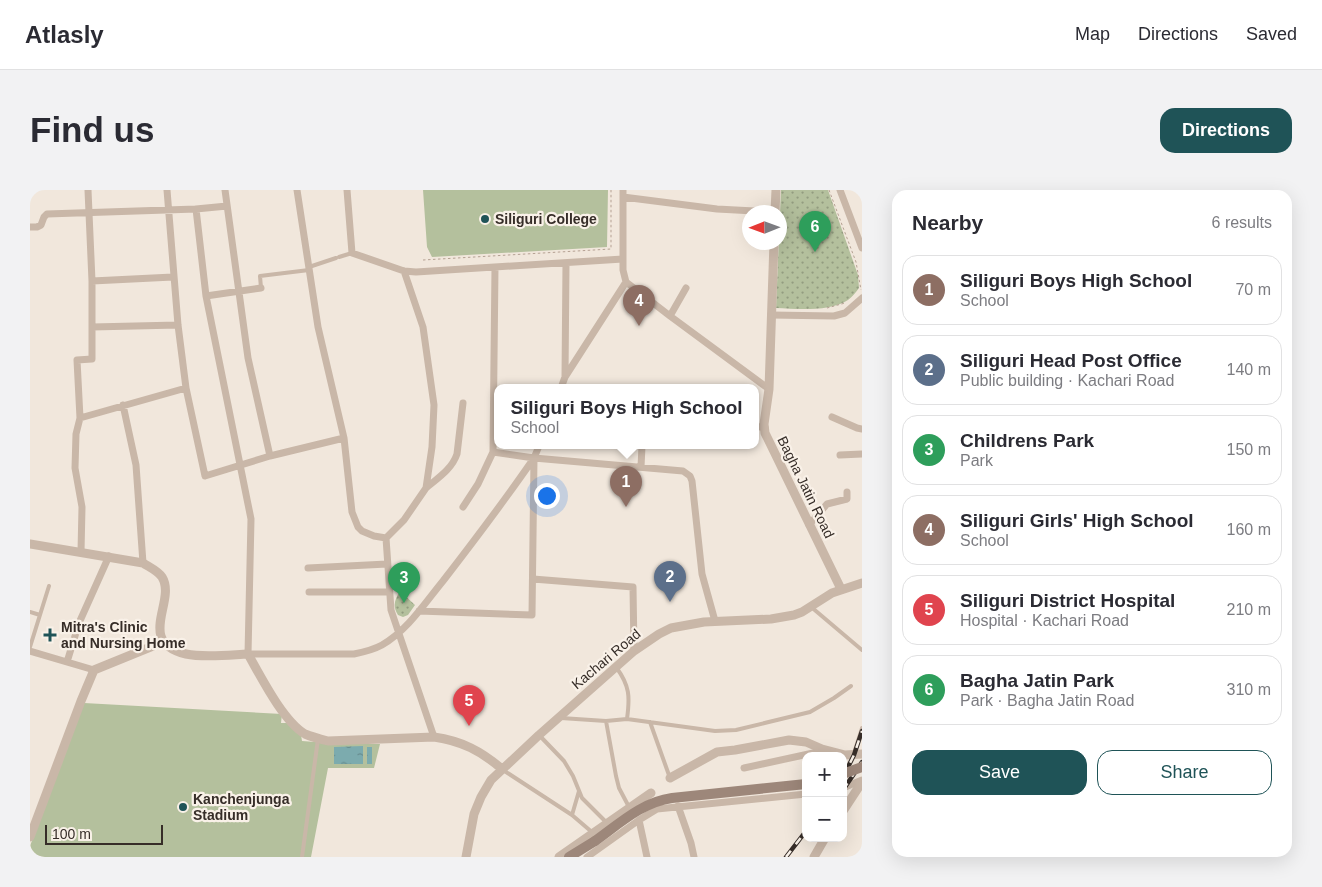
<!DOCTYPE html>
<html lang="en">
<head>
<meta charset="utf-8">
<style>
  body { margin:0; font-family:Helvetica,sans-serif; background:#f2f2f3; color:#2b2b33 }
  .controls { position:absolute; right:15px; bottom:15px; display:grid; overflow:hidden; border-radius:10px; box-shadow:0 5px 20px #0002 }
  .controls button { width:45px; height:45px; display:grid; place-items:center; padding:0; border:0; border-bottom:1px solid #e1e1e2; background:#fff; color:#2b2b33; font:25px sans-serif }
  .compass { position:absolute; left:712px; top:15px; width:45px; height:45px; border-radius:50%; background:#fff; box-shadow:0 5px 20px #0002; rotate:269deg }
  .scale { position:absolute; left:15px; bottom:12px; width:118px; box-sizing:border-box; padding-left:5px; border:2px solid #362d28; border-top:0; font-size:14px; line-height:18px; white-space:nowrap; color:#362d28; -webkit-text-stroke:4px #f9f1e8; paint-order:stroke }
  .you { position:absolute; left:516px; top:305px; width:18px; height:18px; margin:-12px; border:4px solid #fff; border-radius:50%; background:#1a73e8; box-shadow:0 0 0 8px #1a73e833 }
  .badge { display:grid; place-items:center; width:32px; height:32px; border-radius:50%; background:#1f5357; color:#fff; font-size:16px; font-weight:700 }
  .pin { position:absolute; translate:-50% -41px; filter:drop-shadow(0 1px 2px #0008) }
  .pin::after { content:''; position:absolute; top:26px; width:18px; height:15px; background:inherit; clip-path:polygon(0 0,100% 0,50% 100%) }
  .popup { position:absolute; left:464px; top:194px; width:265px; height:65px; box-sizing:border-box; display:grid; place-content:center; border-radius:10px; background:#fff; filter:drop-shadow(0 1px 4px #0005); font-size:16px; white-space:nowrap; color:#7c7c81 }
  .popup b { font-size:19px; color:#2b2b33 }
  .popup::after { content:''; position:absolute; left:50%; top:100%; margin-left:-10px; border:10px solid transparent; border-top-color:#fff }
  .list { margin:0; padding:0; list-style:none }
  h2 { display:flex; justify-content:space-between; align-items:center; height:65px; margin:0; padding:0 20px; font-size:21px }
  h2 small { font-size:16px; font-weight:400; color:#7c7c81 }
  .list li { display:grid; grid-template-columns:32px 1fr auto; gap:15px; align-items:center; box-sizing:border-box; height:70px; margin:0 10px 10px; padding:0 10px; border:1px solid #e1e1e2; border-radius:15px }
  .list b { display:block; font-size:19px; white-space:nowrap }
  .list p { margin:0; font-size:16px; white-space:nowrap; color:#7c7c81 }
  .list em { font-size:16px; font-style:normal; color:#7c7c81 }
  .actions { display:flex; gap:10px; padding:15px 20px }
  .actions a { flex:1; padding:11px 0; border:1px solid #1f5357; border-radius:15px; text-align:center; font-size:18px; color:#1f5357 }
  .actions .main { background:#1f5357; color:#fff }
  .map { position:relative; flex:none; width:832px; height:667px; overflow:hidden; border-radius:15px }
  header { display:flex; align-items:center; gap:30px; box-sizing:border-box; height:70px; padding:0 25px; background:#fff; border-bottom:1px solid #e1e1e2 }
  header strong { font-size:24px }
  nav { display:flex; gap:28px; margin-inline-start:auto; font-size:18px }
  .intro { display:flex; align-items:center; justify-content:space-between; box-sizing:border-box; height:120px; padding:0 30px }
  h1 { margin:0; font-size:35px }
  .button { padding:12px 22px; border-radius:15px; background:#1f5357; color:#fff; font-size:18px; font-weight:700 }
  main { display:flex; gap:30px; padding:0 30px }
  aside { flex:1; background:#fff; border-radius:15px; box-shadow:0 5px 20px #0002 }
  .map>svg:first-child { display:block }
  .green { fill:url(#green-dots) }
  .pitch { fill:#b4c09d }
  .water { fill:url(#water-ripples) }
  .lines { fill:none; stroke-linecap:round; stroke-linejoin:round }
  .path { stroke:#b5a193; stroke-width:1; stroke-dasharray:2.5 2.5; stroke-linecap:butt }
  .service { stroke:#c9b7a8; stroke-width:4 }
  .minor { stroke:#c9b7a8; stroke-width:7 }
  .tertiary { stroke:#c9b7a8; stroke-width:9 }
  .secondary { stroke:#9d877a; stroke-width:10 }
  .rail-casing { stroke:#362d28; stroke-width:4.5 }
  .rail { stroke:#f9f1e8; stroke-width:2.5; stroke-dasharray:8; stroke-linecap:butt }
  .secondary-bridge { stroke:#9d877a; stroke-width:10 }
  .poi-dot { fill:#1f5357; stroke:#f9f1e8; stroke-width:2 }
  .labels { text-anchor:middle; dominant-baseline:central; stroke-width:4.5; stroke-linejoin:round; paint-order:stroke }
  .poi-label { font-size:14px; font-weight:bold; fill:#362d28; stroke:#f9f1e8; text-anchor:start }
  .street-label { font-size:14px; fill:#362d28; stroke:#f9f1e8 }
</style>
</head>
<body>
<header>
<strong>Atlasly</strong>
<nav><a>Map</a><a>Directions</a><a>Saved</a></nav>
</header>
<div class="intro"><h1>Find us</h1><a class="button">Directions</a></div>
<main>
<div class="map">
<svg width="832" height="667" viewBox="0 0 832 667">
  <defs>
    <pattern id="green-dots" width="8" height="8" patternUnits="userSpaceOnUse" patternTransform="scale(1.25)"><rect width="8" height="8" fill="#b4c09d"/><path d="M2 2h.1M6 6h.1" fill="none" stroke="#939c80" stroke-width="1.8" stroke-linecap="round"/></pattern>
    <pattern id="water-ripples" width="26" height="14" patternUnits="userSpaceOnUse" patternTransform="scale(1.25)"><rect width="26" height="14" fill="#7cabae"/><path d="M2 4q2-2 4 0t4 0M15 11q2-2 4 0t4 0" fill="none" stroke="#668c8e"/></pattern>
  </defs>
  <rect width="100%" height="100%" fill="#f1e7dc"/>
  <path class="green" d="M751 0H798L828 85 829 98C826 102 822 107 818 110 800 122 767 119 746 118Z
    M370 401 385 415 378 425 373 427 368 425C362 415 365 410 370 401Z"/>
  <path class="pitch" d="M393 0H578L577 57 402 67 397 57Z
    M54 513 252 524 251 533H258L271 545 272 551 312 554H350L344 578H298L281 667H0V656Z"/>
  <path class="water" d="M333 556V574H304V557Z
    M337 557H342V574H337Z"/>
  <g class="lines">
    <path class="path" d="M799 0 826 72 831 100
      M393 70 581 59V0
      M797 118 815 113"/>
    <path class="service" d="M309 67 322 63
      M279 77 306 68
      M231 98 230 86 279 80
      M780 416 832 460
      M0 422 10 425
      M0 457 19 396
      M586 477C600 496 600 507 597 529
      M531 528 576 531 597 529 685 541 706 540 780 522 804 508 821 496
      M576 531 586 586 589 598 599 617
      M620 532 640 588
      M509 545 534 571 543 586 552 608 577 633
      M824 563 832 538
      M473 580 542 625 563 643
      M542 625 549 601
      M272 667 288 549"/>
    <path class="minor" d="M137 0 148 135 156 198 175 286 240 266 314 248
      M195 0 218 168 240 266
      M267 0 288 137 314 248 322 322 328 337 332 341 344 346 356 348
      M317 0 322 63 374 81 386 82 593 69
      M593 0V80L596 92
      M810 0 832 58
      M593 7 687 19 745 22
      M166 19 176 106 221 329 218 464H324C334 462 343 460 352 455 377 441 395 413 413 391 444 351 475 310 504 268L509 256
      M0 37H7L11 35 14 27 17 24 166 19 197 16
      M374 81 393 137 404 215 402 257 396 298 374 330 356 348 361 420 404 547
      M62 91 143 87
      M596 92 640 126 739 199
      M176 106 231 98
      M741 125 804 126 815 123 832 108
      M640 126 656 98
      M62 137 148 135
      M535 187 536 73
      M531 198 535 187 596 92
      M93 215 106 275 113 373
      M802 227 827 238 832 239
      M50 228 156 198
      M725 236 735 238
      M463 262 504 268 653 281 660 286 662 291 672 384 685 431
      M810 265 832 264
      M611 277 612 256
      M396 298C408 288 422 279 427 264L433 213
      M433 317 448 294 463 262 465 77
      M779 335 797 314 817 309V302
      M51 362 52 317 45 278 46 244 50 228 47 170 62 169V91L58 0
      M278 378 357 374
      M503 389 603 397 604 461
      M279 402H359
      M389 421 502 425 504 268
      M0 461 64 480
      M37 472 49 433 79 366
      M714 578 797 560
      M813 598 832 590
      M648 616 661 653 664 667
      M609 630 617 667
      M557 667 609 630 627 619 776 604"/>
    <path class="tertiary" d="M745 22 746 0
      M744 52 739 199 734 234 735 243 811 399
      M0 354 113 373C119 377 128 381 132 387 147 411 105 452 156 464 174 468 199 465 218 464 231 487 253 531 275 544 282 547 290 549 298 551L404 547C432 551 451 561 472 579
      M640 588 687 562 705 560 759 550 776 552 792 559 815 565 832 564
      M813 621 832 592
      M0 647 51 511 64 480 123 456 133 450
      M436 667 444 624 451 607 461 590 509 545 604 461 629 444 641 438 674 432 741 429 764 425 772 422 802 403 832 393
      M529 667 621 603
      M784 667 795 648"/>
    <path class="secondary" d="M539 667 565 651"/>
    <g class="rail-casing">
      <path id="rail" d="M813 587 824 565 832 541
        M813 600 832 572
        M756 667 776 641"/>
    </g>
    <use href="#rail" class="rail"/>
    <path class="secondary-bridge" d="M813 584 832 577
      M565 651C589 634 612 612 642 608L776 594"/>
  </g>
  <g class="poi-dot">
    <circle cx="455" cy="29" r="5"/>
    <path d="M17.5 437.5h5v5h5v5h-5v5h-5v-5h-5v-5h5z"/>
    <circle cx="153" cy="617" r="5"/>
  </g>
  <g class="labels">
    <g class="poi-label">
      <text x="465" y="29">Siliguri College</text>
      <text x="31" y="437">Mitra's Clinic<tspan x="31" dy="16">and Nursing Home</tspan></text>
      <text x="163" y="609">Kanchenjunga<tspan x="163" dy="16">Stadium</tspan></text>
    </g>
    <g class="street-label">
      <text transform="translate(776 297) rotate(64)">Bagha Jatin Road</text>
      <text transform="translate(576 469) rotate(-40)">Kachari Road</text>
    </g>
  </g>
</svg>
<div class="controls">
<button>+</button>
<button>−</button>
</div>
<svg class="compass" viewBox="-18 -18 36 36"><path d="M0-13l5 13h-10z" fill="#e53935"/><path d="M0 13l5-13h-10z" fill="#7c7c81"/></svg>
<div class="scale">100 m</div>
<div class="you"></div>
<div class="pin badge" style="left:596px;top:317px;background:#8d6e63">1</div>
<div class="popup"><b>Siliguri Boys High School</b>School</div>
<div class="pin badge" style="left:640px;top:412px;background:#5c6f8a">2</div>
<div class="pin badge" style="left:374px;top:413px;background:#2e9e5b">3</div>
<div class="pin badge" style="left:609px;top:136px;background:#8d6e63">4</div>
<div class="pin badge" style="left:439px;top:536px;background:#e0444e">5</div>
<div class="pin badge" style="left:785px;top:62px;background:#2e9e5b">6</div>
</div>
<aside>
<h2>Nearby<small>6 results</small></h2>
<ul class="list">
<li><span class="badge" style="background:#8d6e63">1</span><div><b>Siliguri Boys High School</b><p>School</p></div><em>70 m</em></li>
<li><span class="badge" style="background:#5c6f8a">2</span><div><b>Siliguri Head Post Office</b><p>Public building · Kachari Road</p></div><em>140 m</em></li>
<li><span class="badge" style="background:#2e9e5b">3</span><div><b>Childrens Park</b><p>Park</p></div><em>150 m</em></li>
<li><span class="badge" style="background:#8d6e63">4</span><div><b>Siliguri Girls' High School</b><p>School</p></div><em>160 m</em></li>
<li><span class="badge" style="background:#e0444e">5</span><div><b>Siliguri District Hospital</b><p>Hospital · Kachari Road</p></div><em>210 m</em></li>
<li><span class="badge" style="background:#2e9e5b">6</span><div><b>Bagha Jatin Park</b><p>Park · Bagha Jatin Road</p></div><em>310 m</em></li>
</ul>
<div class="actions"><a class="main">Save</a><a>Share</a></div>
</aside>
</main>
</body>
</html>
